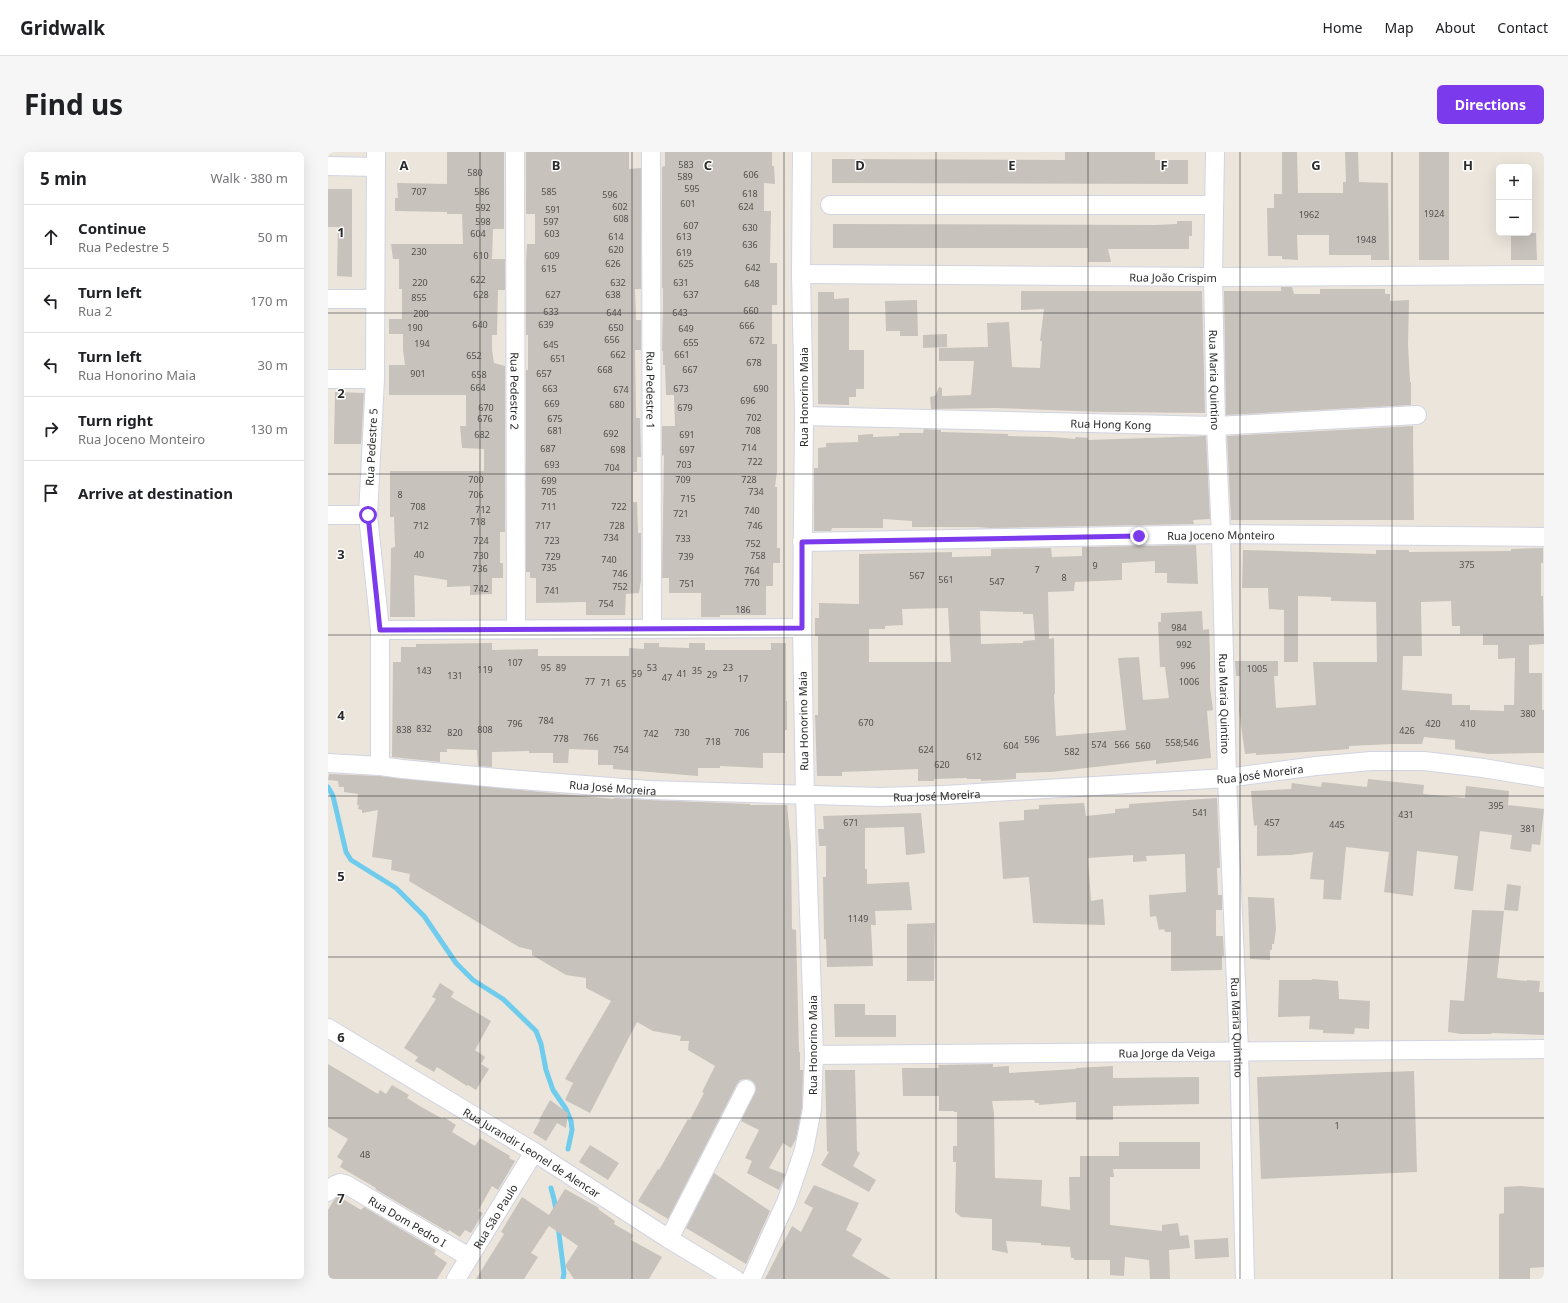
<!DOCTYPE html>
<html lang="en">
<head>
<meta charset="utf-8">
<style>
  body { margin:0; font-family:"Noto Sans",sans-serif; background:#f6f6f6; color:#202124 }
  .controls { position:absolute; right:12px; top:12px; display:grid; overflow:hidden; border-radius:6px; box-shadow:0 4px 16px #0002 }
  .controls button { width:36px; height:36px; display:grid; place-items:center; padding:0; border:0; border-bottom:1px solid #e0e0e0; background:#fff; color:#202124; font:20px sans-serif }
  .stop { position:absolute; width:12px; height:12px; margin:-9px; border:3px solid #7c3aed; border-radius:50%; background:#fff }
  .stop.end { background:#7c3aed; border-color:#fff; box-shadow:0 1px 4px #0008 }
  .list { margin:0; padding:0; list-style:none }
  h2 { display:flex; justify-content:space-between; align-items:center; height:52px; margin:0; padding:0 16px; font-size:17px }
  h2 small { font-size:13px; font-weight:400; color:#757577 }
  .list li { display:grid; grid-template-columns:26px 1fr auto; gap:12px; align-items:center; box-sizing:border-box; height:64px; padding:0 16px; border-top:1px solid #e0e0e0 }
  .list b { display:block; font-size:15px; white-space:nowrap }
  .list p { margin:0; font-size:13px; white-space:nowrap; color:#757577 }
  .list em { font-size:13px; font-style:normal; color:#757577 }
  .icon { flex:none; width:22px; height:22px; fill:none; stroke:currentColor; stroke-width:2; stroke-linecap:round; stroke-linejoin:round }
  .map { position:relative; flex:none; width:1216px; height:1127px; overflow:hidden; border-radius:6px }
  header { display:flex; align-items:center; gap:24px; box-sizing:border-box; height:56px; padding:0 20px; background:#fff; border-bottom:1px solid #e0e0e0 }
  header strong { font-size:19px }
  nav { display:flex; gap:22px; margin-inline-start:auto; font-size:14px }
  .intro { display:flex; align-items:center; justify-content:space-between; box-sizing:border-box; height:96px; padding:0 24px }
  h1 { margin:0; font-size:28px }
  .button { padding:10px 18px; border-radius:6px; background:#7c3aed; color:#fff; font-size:14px; font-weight:700 }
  main { display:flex; gap:24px; padding:0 24px }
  aside { flex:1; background:#fff; border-radius:6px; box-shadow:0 4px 16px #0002 }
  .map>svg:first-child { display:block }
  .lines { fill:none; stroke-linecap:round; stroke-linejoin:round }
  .stream { stroke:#6fcced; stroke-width:5 }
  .building { fill:#c7c2bb; fill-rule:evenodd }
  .minor-casing { stroke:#d1d4e2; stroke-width:20 }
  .minor { stroke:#fff; stroke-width:18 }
  .route { stroke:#7c3aed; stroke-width:5 }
  .grid { fill:none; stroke:#2a2a2a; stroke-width:1; stroke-opacity:0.55 }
  .labels { text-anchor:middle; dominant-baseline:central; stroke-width:3; stroke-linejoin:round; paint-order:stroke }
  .number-label { font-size:9px; fill:#51504e }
  .street-label { font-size:11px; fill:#2a2a2a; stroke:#fff }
  .grid-label { font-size:13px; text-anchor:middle; font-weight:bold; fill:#2a2a2a; stroke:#fff; stroke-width:3; stroke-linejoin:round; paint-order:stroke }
</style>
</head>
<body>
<header>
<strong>Gridwalk</strong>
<nav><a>Home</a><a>Map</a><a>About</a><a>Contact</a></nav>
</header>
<div class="intro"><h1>Find us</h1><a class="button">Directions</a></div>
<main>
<aside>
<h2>5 min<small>Walk · 380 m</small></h2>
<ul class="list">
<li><svg class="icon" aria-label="ahead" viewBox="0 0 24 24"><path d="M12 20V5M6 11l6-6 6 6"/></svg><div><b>Continue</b><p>Rua Pedestre 5</p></div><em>50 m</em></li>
<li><svg class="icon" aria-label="left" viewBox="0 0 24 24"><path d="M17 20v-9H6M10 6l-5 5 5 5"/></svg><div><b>Turn left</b><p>Rua 2</p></div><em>170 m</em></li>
<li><svg class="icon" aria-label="left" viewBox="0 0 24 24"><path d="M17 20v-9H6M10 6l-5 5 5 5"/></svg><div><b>Turn left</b><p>Rua Honorino Maia</p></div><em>30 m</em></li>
<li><svg class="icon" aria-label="right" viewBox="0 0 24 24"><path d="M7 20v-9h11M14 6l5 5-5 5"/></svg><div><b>Turn right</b><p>Rua Joceno Monteiro</p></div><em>130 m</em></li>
<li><svg class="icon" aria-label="arrive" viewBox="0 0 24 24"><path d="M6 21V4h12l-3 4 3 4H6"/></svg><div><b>Arrive at destination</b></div></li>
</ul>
</aside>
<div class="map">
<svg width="1216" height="1127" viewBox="0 0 1216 1127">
  <rect width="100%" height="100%" fill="#ece5dc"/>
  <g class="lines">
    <path class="stream" d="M0 635 5 644 18 700 23 708 68 736 96 764 128 811 145 828 175 847 208 879 213 892 218 918 225 938 238 957 243 969 244 978 240 997
      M223 1036 226 1047 228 1058
      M230 1074 236 1121 235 1127"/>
  </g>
  <path class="building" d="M119 0H176V77H165L164 107H177V138H170L169 183H164V198L166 211 177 214V380H172V411H175V426H164V442L142 443V434L119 435V428L86 423 87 465H62L63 396 67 395 66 365H62V319H156V297L134 296 132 274H138V243H61V213H77L75 198V182H61V167H74V137H71V107H65L63 92H135L134 62H119V60L67 59V46H70L69 31 119 32Z
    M198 0H301V17L313 16V137H307L308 168H313V198H307L308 266H312L313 305H309V320H305V350H309L310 381H313V428L311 441 298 442 297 463H258V450L208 451V426H202V420H198V218H200V183H198V108L199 92H207V62H198Z
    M337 0H444V14H446L447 32 436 31V59H443L442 111H449V153H444V192H449V319L447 335H449V396H452V411H445V434H438V463H392V465H373V441H341V426H334L336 303 334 304V274H347L346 243H338L337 213H335V199H334L335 153V136H334V15L337 14Z
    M737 0H827V8H860V32L504 31V7L737 8Z
    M954 0H969L970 41H1015V30H1018L1017 0H1030L1031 30 1060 31 1061 108H1043V103H1001V83H969L970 108 954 107V104H940L939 56H946V42H954Z
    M1091 0H1121V108H1091Z
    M0 37H24V125L9 124 10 75H0Z
    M849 69H864V84H861V97H780L783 110H760V96H505V72L827 73 849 72Z
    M1183 81H1208L1209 108H1183Z
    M953 135H964L966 142H992V137H1057V142H1062V149L1081 148 1080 192 1082 230H1083V253L898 263 896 139H953Z
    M693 139H874L877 261 774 260 667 256 603 257 602 245 607 244 611 235 614 236V244L643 243 646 209H611V196L660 195 659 171 681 170 684 215 712 216 714 189H712L716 157 693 158Z
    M490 140H506V147L521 146V198H536V237H528V245H521V253L490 252Z
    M589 148 590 184H572V179H558L557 149Z
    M619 182V195L595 196V183Z
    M7 240 36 241 33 292H6Z
    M1085 274 1086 368H903L899 284Z
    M596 277 613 278V280L680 282V284L725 285 747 287 748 285 760 286V288L878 284 882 367 865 368 866 372 662 376 649 375H584V369L555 367V376H504L503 379H486V316H490V296L498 295V291L530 290V283L545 282V285L571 284V281H595Z
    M868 393 870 432 839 431V421H827V409L794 411V428L747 430 746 439 720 440 721 487 726 486 727 542H726L728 584 798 578 790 506 811 505 815 548 841 546 837 515H832L830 470H833V461L874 459 875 478 881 477 882 502V535L885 558 879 559 883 606 828 612V608L723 620 688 621V627L653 629V627H639V626L606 627V629H590V617L514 620V624H489L487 563H490V484H487V466H491V451L531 452V402L624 400V405L663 404V397L723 396 724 405 754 404V395ZM620 456 623 510H541V477H557V474L575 473 574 457ZM652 459 695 460V462H705L707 488 695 489V491L653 492Z
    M1215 396V411H1213V444H1215L1216 492 1201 493V521H1214V558H1216V601L1160 602 1127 597V588L1096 585 1094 592H1064L1021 594V597L1009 598 928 603V601L917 602 911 558 912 524H908L907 509H950V524H946L948 556 988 553 985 510H1049L1048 450 1003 449V445L970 444V510H956V458L941 457 940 436H914L915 398 1048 402V398H1081V400L1183 399V397ZM1123 449 1124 474H1132V482H1155V493H1170V507L1187 506 1186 553H1176V559L1142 558V553H1124V542L1074 538 1075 504H1094L1093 450Z
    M164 491V498L210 497V504H301V496L316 497V491H331V495L361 496V491H377V498H443V491H458V549H459V578H457V601H435V616L392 614V616H370V624L285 617V613H270V598L241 597 240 611H225V601H201V599L164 600V615L150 614 149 598 119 597V600H112V610L64 605 65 510H73V495H88V492Z
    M1 622 51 624 286 647V646L321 648 422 652V653H459L463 693 464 777 468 778 471 900H472V918H475L474 956 468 987 463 996 455 991 441 1016 457 1022 451 1038 419 1021 424 1009 417 1006 431 978 413 969 428 937 427 932 423 928 417 927 412 928 409 932 340 1067 310 1049 330 1017 331 1018 360 967 362 968 376 941 374 940 387 914 360 898 361 889H352L353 884 325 879 309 870 262 961 237 948 245 931 237 927 283 849 258 836V826L238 823 204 803V798L191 795 81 729 82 722 63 718 64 708 44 705 50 658 34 661V658L30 657 31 653H29L30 642 16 640V635H11L10 629 0 628Z
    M1040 627 1096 633 1095 642 1137 646 1138 634 1181 639 1180 653 1216 657 1212 693 1204 692 1203 700 1182 697 1184 683 1152 679 1145 739 1126 737 1130 704 1089 699 1085 744 1056 740 1061 700 1018 695 1013 748 995 747 996 728 982 727 985 700 963 703 929 704V673L926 674 923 639 963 637 964 631 993 635 994 630 1039 635Z
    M889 646 892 716H889L890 743H894V758H888V784H895L896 804H894V818L843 819V780H837L836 777 831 778 828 764 822 765 821 743 858 740 857 702 818 704 819 709 805 710V703L760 706 763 749 775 747 777 773 705 771 701 725 675 727 671 670 696 668V658L711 657V653L756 651 758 664 787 661V657L801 656V652Z
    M593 661 597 701 578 703 576 675 537 676V717H539V732L581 730 584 758 547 759 548 773H543L545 814 499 815 498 787H496L495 725H498V694H491L490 677H496L495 664Z
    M1179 732 1193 734 1190 759 1176 758Z
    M920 745 946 746 948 777 946 792H944V798H942V808L922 807Z
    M1144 758 1176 759 1169 826 1199 829V828L1212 829 1211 840H1216V883L1164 881 1163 882H1133L1120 880 1122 848 1136 849Z
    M607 771 606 829H579V772Z
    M984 827 1010 829 1011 847 1042 849 1041 877 1027 876 1026 882 995 881V878L981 877 982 864 950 865 951 828H984Z
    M112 831 126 840 123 845 163 869 147 898 157 905 153 912 161 917 148 938 140 933 139 934 109 915 106 920 87 909 90 905 76 896 108 847 104 845Z
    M506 852H537V863H568V885H507Z
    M0 912 50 942 52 938 58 942 64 933 81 943 79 946 90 953 115 967 116 965 128 973 124 980 147 994 152 986 182 1004 181 1006 187 1009 170 1038 164 1034 150 1059 155 1061 143 1081 137 1078 132 1085 121 1078 120 1080 47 1037 48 1036 12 1015 15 1009 9 1005 20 987 0 975Z
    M665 912V915L681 914V921L748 917V916L785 914V926L871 925V952L785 954V968H748V950L711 953V951H707L706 948 664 949 666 961 667 1026 714 1028 713 1054 742 1058 741 1025H752V1004H791V990H872V1017H785L786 1025H782V1073L834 1079V1073L850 1071 852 1084 860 1083 862 1096 841 1098 842 1127H822L821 1108 797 1105 796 1124 782 1123V1108H746V1106H743L742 1095 713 1093V1091L678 1089 680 1101 664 1098V1067L633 1065 627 1060 628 1010H625V994H629V960H626V959H611V944H575L574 916H611L610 913Z
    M497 918H527L529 999 532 1001 525 1014 548 1028 541 1040 493 1013 501 1000 499 999Z
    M1086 919 1089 1020 933 1027 929 925Z
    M222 948 240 961 238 976 229 971 218 989 205 981 212 968H211Z
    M262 993 291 1011 280 1028 251 1010Z
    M386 1021 442 1059 418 1112 358 1076Z
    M486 1033 531 1051 518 1078 534 1087 524 1104 563 1127H437L464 1074 473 1080 485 1056 476 1051Z
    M1192 1034 1216 1036V1115L1202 1116V1127H1171V1062L1176 1061V1035Z
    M237 1037 271 1056 270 1057 287 1069 286 1072 305 1083 303 1088 334 1105 321 1127H246L237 1114 250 1094 221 1074 203 1101 210 1105 196 1127H148L176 1082 173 1080 194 1045 221 1063Z
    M10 1044 33 1058 36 1055 108 1098 106 1102 119 1111 109 1127H0V1058L6 1048Z
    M900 1086 901 1105 867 1107 866 1088Z"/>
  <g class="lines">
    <g class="minor-casing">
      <g id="minor">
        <path d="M48 0 47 227 40 363 52 478V614"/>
        <path id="s1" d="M187 0 188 477"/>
        <path id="s2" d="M323 0 324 477"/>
        <path id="s3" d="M887 0 885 125 888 274 893 382 899 626 911 899 917 1127"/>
        <path d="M0 14 48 15"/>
        <path d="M502 53H886"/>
        <path id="s4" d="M473 122 885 125 1216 123"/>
        <path d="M0 147H47"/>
        <path d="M0 227H47"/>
        <path id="s5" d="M476 264 888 274 1089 263"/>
        <path d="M0 363H40"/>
        <path id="s6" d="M474 390 893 382 1216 385"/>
        <path d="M52 478 474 476"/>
        <path id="s7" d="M0 611 52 614 74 617 180 627 321 638 552 645 616 643 899 626 988 614 1043 609H1096L1155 616 1216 626"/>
        <path id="s8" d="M0 876 206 1000 341 1087 407 1127"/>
        <path id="s9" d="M486 903 1216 897"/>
        <path id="s10" d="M0 1040 7 1033 12 1031 19 1033 141 1105"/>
        <path d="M341 1087 418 937"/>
        <path id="s11" d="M128 1127 206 1000"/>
        <path d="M423 1127 459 1048 476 998 484 957 486 903 477 644 474 476 476 264 473 122 474 0"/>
      </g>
    </g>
    <use href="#minor" class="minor"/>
  </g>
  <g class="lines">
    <path class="route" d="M40 363 52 478 474 476V390L811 384"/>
  </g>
  <path class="grid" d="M152 0V1127M304 0V1127M456 0V1127M608 0V1127M760 0V1127M912 0V1127M1064 0V1127M0 161H1216M0 322H1216M0 483H1216M0 644H1216M0 805H1216M0 966H1216"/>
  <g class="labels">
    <g class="number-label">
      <text x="358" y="12">583</text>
      <text x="147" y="20">580</text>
      <text x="423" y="22">606</text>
      <text x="357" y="24">589</text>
      <text x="364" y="36">595</text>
      <text x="91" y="39">707</text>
      <text x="154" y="39">586</text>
      <text x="221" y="39">585</text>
      <text x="422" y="41">618</text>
      <text x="282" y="42">596</text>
      <text x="360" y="51">601</text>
      <text x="292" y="54">602</text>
      <text x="418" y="54">624</text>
      <text x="155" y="55">592</text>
      <text x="225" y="57">591</text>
      <text x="1106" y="61">1924</text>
      <text x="981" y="62">1962</text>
      <text x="293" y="66">608</text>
      <text x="155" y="69">598</text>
      <text x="223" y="69">597</text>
      <text x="363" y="73">607</text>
      <text x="422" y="75">630</text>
      <text x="150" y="81">604</text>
      <text x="224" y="81">603</text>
      <text x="288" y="84">614</text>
      <text x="356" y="84">613</text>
      <text x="1038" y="87">1948</text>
      <text x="422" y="92">636</text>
      <text x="288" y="97">620</text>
      <text x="91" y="99">230</text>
      <text x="356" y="100">619</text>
      <text x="153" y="103">610</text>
      <text x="224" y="103">609</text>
      <text x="285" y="111">626</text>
      <text x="358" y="111">625</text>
      <text x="425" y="115">642</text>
      <text x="221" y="116">615</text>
      <text x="150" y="127">622</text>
      <text x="92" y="130">220</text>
      <text x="290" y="130">632</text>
      <text x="353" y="130">631</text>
      <text x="424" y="131">648</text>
      <text x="153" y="142">628</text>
      <text x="225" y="142">627</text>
      <text x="285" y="142">638</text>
      <text x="363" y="142">637</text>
      <text x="91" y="145">855</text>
      <text x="423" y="158">660</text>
      <text x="223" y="159">633</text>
      <text x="286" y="160">644</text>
      <text x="352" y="160">643</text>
      <text x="93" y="161">200</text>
      <text x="152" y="172">640</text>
      <text x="218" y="172">639</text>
      <text x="419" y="173">666</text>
      <text x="87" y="175">190</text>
      <text x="288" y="175">650</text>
      <text x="358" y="176">649</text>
      <text x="284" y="187">656</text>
      <text x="429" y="188">672</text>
      <text x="363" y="190">655</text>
      <text x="94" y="191">194</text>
      <text x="223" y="192">645</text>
      <text x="290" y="202">662</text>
      <text x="354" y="202">661</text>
      <text x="146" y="203">652</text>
      <text x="230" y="206">651</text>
      <text x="426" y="210">678</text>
      <text x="277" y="217">668</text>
      <text x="362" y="217">667</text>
      <text x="90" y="221">901</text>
      <text x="216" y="221">657</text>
      <text x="151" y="222">658</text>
      <text x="150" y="235">664</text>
      <text x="222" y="236">663</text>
      <text x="353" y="236">673</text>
      <text x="433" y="236">690</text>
      <text x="293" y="237">674</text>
      <text x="420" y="248">696</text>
      <text x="224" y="251">669</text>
      <text x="289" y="252">680</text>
      <text x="158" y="255">670</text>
      <text x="357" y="255">679</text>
      <text x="426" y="265">702</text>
      <text x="157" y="266">676</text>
      <text x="227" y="266">675</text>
      <text x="227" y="278">681</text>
      <text x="425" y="278">708</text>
      <text x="283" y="281">692</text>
      <text x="154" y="282">682</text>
      <text x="359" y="282">691</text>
      <text x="421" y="295">714</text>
      <text x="220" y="296">687</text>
      <text x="290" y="297">698</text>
      <text x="359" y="297">697</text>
      <text x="427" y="309">722</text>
      <text x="224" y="312">693</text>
      <text x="356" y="312">703</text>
      <text x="284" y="315">704</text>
      <text x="148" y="327">700</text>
      <text x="355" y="327">709</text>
      <text x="421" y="327">728</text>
      <text x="221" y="328">699</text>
      <text x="221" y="339">705</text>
      <text x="428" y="339">734</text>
      <text x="72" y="342">8</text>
      <text x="148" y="342">706</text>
      <text x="360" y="346">715</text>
      <text x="90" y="354">708</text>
      <text x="221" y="354">711</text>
      <text x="291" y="354">722</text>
      <text x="155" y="357">712</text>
      <text x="424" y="358">740</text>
      <text x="353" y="361">721</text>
      <text x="150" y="369">718</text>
      <text x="93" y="373">712</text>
      <text x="215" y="373">717</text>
      <text x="289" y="373">728</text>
      <text x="427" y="373">746</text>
      <text x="283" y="385">734</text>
      <text x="355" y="386">733</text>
      <text x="153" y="388">724</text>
      <text x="224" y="388">723</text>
      <text x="425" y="391">752</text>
      <text x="91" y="402">40</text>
      <text x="153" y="403">730</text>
      <text x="430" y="403">758</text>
      <text x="225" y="404">729</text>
      <text x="358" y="404">739</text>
      <text x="281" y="407">740</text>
      <text x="1139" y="412">375</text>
      <text x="767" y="413">9</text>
      <text x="221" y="415">735</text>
      <text x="152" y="416">736</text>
      <text x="709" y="417">7</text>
      <text x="424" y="418">764</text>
      <text x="292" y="421">746</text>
      <text x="589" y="423">567</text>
      <text x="736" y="425">8</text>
      <text x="618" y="427">561</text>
      <text x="669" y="429">547</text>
      <text x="424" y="430">770</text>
      <text x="359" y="431">751</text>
      <text x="292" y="434">752</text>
      <text x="153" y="436">742</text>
      <text x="224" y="438">741</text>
      <text x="278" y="451">754</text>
      <text x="415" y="457">186</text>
      <text x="851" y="475">984</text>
      <text x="856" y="492">992</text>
      <text x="187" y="510">107</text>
      <text x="860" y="513">996</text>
      <text x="218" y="515">95</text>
      <text x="233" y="515">89</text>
      <text x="324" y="515">53</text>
      <text x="400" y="515">23</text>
      <text x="929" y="516">1005</text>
      <text x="157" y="517">119</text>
      <text x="96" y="518">143</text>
      <text x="369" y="518">35</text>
      <text x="309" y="521">59</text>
      <text x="354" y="521">41</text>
      <text x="384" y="522">29</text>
      <text x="127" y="523">131</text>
      <text x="339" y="525">47</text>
      <text x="415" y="526">17</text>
      <text x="262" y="529">77</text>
      <text x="861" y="529">1006</text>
      <text x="278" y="530">71</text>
      <text x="293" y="531">65</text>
      <text x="1200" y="561">380</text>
      <text x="218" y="568">784</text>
      <text x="538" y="570">670</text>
      <text x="187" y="571">796</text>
      <text x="1105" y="571">420</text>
      <text x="1140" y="571">410</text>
      <text x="96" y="576">832</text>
      <text x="76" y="577">838</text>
      <text x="157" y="577">808</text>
      <text x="1079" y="578">426</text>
      <text x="127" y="580">820</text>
      <text x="354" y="580">730</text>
      <text x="414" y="580">706</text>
      <text x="323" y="581">742</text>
      <text x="263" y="585">766</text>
      <text x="233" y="586">778</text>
      <text x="704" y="587">596</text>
      <text x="385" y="589">718</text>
      <text x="854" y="590">558;546</text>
      <text x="771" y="592">574</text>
      <text x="794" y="592">566</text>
      <text x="683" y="593">604</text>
      <text x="815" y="593">560</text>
      <text x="293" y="597">754</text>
      <text x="598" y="597">624</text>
      <text x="744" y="599">582</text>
      <text x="646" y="604">612</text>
      <text x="614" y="612">620</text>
      <text x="1168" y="653">395</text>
      <text x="872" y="660">541</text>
      <text x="1078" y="662">431</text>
      <text x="523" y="670">671</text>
      <text x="944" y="670">457</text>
      <text x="1009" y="672">445</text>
      <text x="1200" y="676">381</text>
      <text x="530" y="766">1149</text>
      <text x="1009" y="973">1</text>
      <text x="37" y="1002">48</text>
    </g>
    <g class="street-label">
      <text stroke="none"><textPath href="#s4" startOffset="372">Rua João Crispim</textPath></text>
      <text stroke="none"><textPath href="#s3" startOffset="228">Rua Maria Quintino</textPath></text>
      <text stroke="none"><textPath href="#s2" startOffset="238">Rua Pedestre 1</textPath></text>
      <text stroke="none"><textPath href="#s1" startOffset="239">Rua Pedestre 2</textPath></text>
      <text transform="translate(475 245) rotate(-90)">Rua Honorino Maia</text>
      <text stroke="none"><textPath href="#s5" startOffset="307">Rua Hong Kong</textPath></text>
      <text transform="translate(43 295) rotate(-87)">Rua Pedestre 5</text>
      <text stroke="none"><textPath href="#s6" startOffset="419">Rua Joceno Monteiro</textPath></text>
      <text stroke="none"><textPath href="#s3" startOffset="552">Rua Maria Quintino</textPath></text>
      <text transform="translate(475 569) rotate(-91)">Rua Honorino Maia</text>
      <text stroke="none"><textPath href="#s7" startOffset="934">Rua José Moreira</textPath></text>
      <text stroke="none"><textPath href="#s7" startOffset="286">Rua José Moreira</textPath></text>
      <text stroke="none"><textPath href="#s7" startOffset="610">Rua José Moreira</textPath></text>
      <text stroke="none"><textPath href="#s3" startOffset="876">Rua Maria Quintino</textPath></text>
      <text transform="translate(484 893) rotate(-90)">Rua Honorino Maia</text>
      <text stroke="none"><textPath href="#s9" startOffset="353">Rua Jorge da Veiga</textPath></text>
      <text stroke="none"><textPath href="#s8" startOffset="239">Rua Jurandir Leonel de Alencar</textPath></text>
      <text stroke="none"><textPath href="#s11" startOffset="74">Rua São Paulo</textPath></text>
      <text stroke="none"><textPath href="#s10" startOffset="93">Rua Dom Pedro I</textPath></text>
    </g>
  </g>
  <g class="grid-label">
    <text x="76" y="18">A</text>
    <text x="228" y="18">B</text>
    <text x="380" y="18">C</text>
    <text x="532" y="18">D</text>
    <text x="684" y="18">E</text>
    <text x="836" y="18">F</text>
    <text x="988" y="18">G</text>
    <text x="1140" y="18">H</text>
    <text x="13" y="85">1</text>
    <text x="13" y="246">2</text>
    <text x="13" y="407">3</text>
    <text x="13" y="568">4</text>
    <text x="13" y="729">5</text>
    <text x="13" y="890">6</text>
    <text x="13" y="1051">7</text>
  </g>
</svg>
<div class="controls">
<button>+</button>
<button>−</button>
</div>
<div class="stop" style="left:40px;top:363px"></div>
<div class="stop end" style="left:811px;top:384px"></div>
</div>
</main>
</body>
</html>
